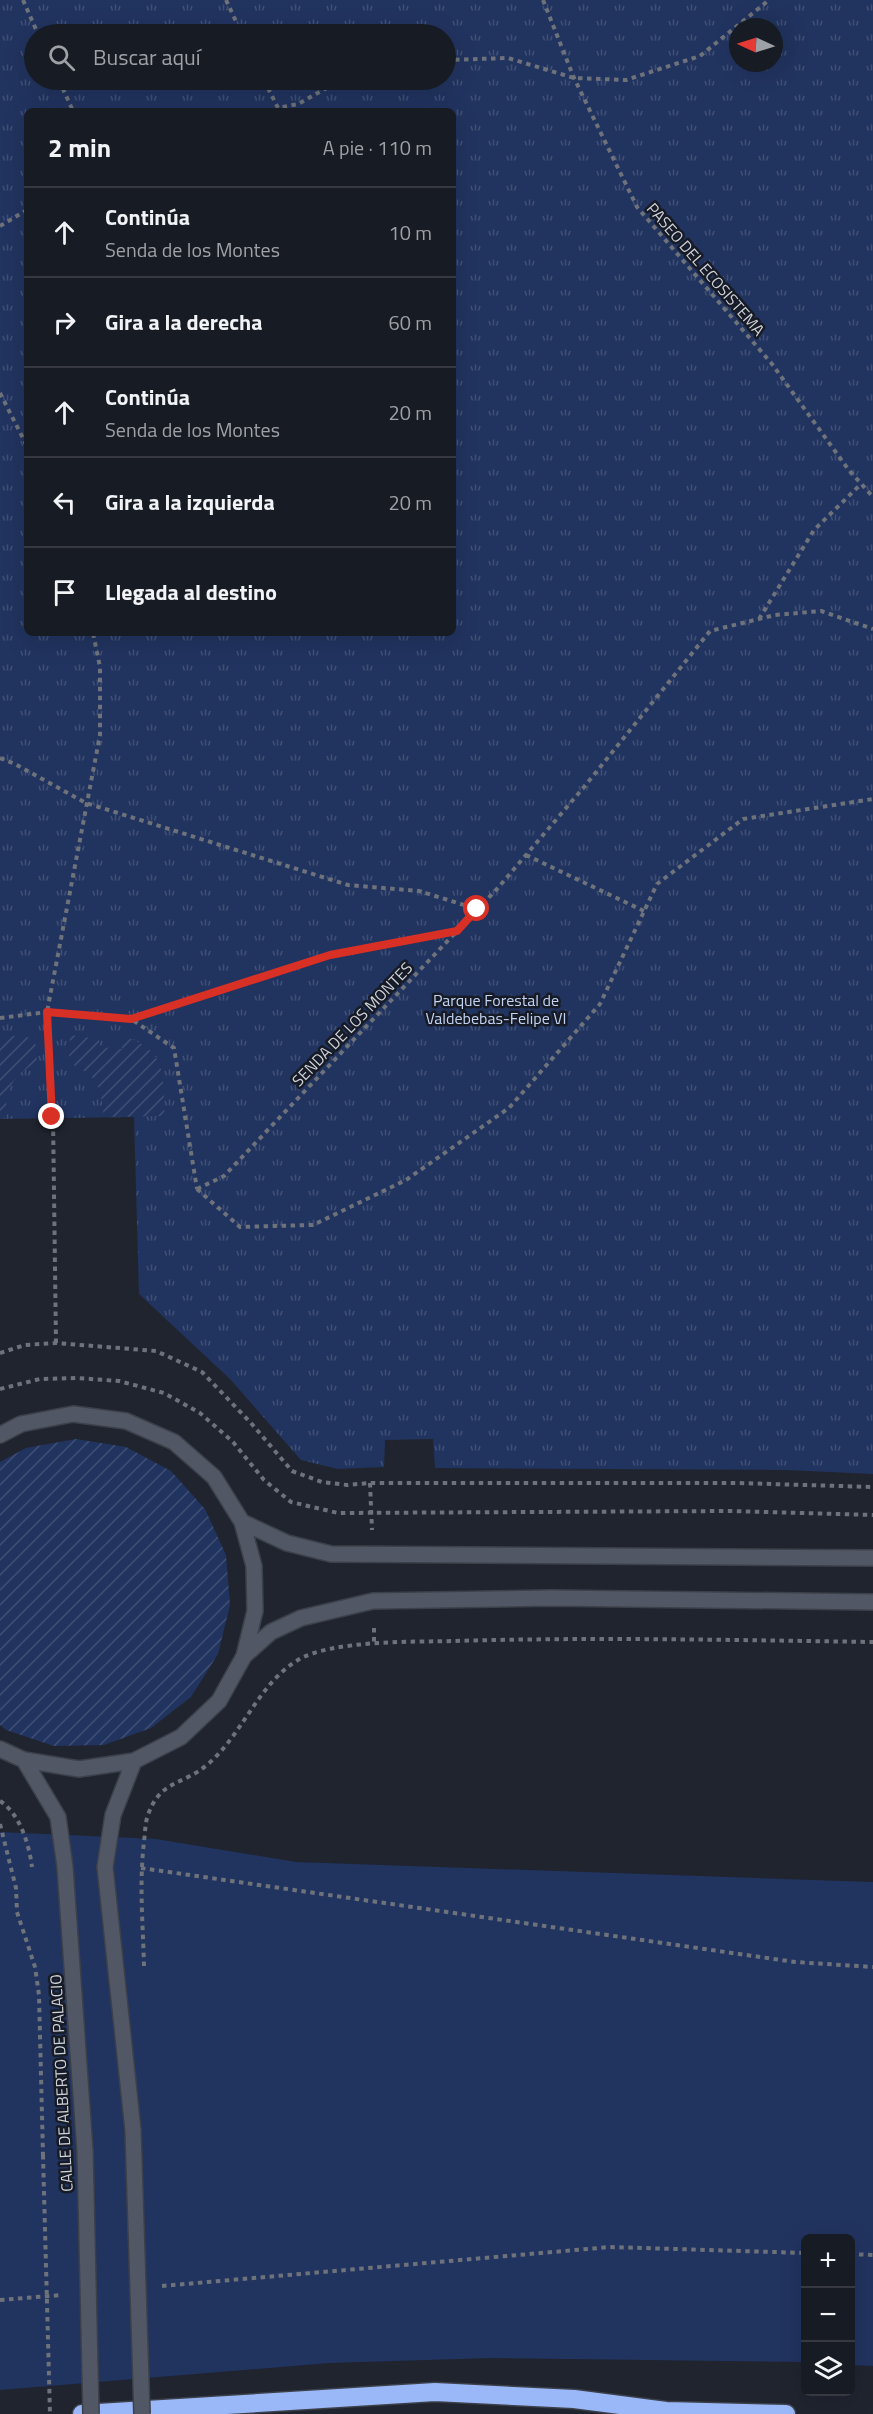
<!DOCTYPE html>
<html lang="es">
<head>
<meta charset="utf-8">
<style>
  body { margin:0; font-family:"Titillium Web",sans-serif; background:#20242b; color:#f1f3f6 }
  .controls { position:absolute; right:18px; bottom:18px; display:grid; overflow:hidden; border-radius:9px; box-shadow:0 6px 24px #0002 }
  .controls button { width:54px; height:54px; display:grid; place-items:center; padding:0; border:0; border-bottom:2px solid #363941; background:#171b23; color:#f1f3f6; font:30px sans-serif }
  .compass { position:absolute; left:729px; top:18px; width:54px; height:54px; border-radius:50%; background:#171b23; box-shadow:0 6px 24px #0002; rotate:274deg }
  .stop { position:absolute; width:18px; height:18px; margin:-14px; border:4px solid #d93025; border-radius:50%; background:#fff }
  .stop.end { background:#d93025; border-color:#fff; box-shadow:0 2px 6px #0008 }
  .list { margin:0; padding:0; list-style:none }
  h2 { display:flex; justify-content:space-between; align-items:center; height:78px; margin:0; padding:0 24px; font-size:26px }
  h2 small { font-size:20px; font-weight:400; color:#9ea1a6 }
  .list li { display:grid; grid-template-columns:39px 1fr auto; gap:18px; align-items:center; box-sizing:border-box; height:90px; padding:0 24px; border-top:2px solid #363941 }
  .list b { display:block; font-size:22px; white-space:nowrap }
  .list p { margin:0; font-size:20px; white-space:nowrap; color:#9ea1a6 }
  .list em { font-size:20px; font-style:normal; color:#9ea1a6 }
  .icon { flex:none; width:33px; height:33px; fill:none; stroke:currentColor; stroke-width:2; stroke-linecap:round; stroke-linejoin:round }
  .map { position:relative; flex:none; width:873px; height:2414px; overflow:hidden }
  .search { position:absolute; background:#171b23; box-shadow:0 6px 24px #0002; left:24px; top:24px; width:432px; height:66px; display:flex; align-items:center; gap:15px; box-sizing:border-box; padding:0 21px; border-radius:33px; color:#9ea1a6; font-size:22px }
  .panel { position:absolute; background:#171b23; box-shadow:0 6px 24px #0002; left:24px; top:108px; width:432px; height:528px; border-radius:9px }
  .map>svg:first-child { display:block }
  .grass { fill:#21335f }
  .park { fill:url(#park-tufts); fill-rule:evenodd }
  .garden { fill:url(#garden-furrows) }
  .lines { fill:none; stroke-linecap:round; stroke-linejoin:round }
  .secondary-casing { stroke:#3c404a; stroke-width:18 }
  .highway-casing { stroke:#3c404a; stroke-width:21 }
  .path { stroke:#6d727b; stroke-width:4; stroke-dasharray:4.5 4.5; stroke-linecap:butt }
  .secondary { stroke:#515764; stroke-width:15 }
  .highway { stroke:#9ab7f8; stroke-width:18 }
  .secondary-bridge-casing { stroke:#3c404a; stroke-width:18; stroke-linecap:butt }
  .path-bridge { stroke:#6d727b; stroke-width:4; stroke-dasharray:4.5 4.5; stroke-linecap:butt }
  .secondary-bridge { stroke:#515764; stroke-width:15 }
  .route { stroke:#d93025; stroke-width:8 }
  .labels { text-anchor:middle; dominant-baseline:central; stroke-width:5; stroke-linejoin:round; paint-order:stroke }
  .street-label { font-size:16px; fill:#cfd2da; stroke:#161b25 }
  .park-label { font-size:16px; fill:#c3d3f4; stroke:#161b25 }
</style>
</head>
<body>
<div class="map">
<svg width="873" height="2414" viewBox="0 0 873 2414">
  <defs>
    <pattern id="park-tufts" width="24" height="20" patternUnits="userSpaceOnUse" patternTransform="scale(1.5)"><rect width="24" height="20" fill="#21335f"/><path d="M3 7l-1-3M5 7V3M7 7l1-3M15 17l-1-3M17 17v-4M19 17l1-3" fill="none" stroke="#405075"/></pattern>
    <pattern id="garden-furrows" width="10" height="10" patternUnits="userSpaceOnUse" patternTransform="scale(1.5)"><rect width="10" height="10" fill="#21335f"/><path d="M-1 1l2-2M0 10L10 0M9 11l2-2" fill="none" stroke="#405075"/></pattern>
  </defs>
  <rect width="100%" height="100%" fill="#1f242f"/>
  <path class="grass" d="M0 1832 156 1839 296 1862 873 1882V2366L851 2365 850 2238H806L805 2362 492 2358 329 2363 0 2390Z"/>
  <path class="park" d="M0 0H873V1474L787 1470 435 1468 433 1439 385 1440 384 1467 338 1469 301 1460 230 1379 139 1294 134 1117 0 1119ZM738 27H774V63H738ZM34 34H446V80H34ZM27 111H453V633H27Z"/>
  <path class="garden" d="M70 1035 99 1039 100 1047 122 1049 123 1036C169 1051 162 1075 165 1116L104 1117C100 1084 99 1077 69 1063Z
    M14 1036 35 1038 37 1063C11 1074 5 1092 6 1118L0 1119V1040Z
    M76 1439 126 1447 171 1471 205 1509 226 1555 230 1605 218 1654 191 1697 151 1728 104 1745 54 1746 6 1730 0 1725V1462L26 1448Z"/>
  <g class="lines">
    <g class="secondary-casing">
      <path id="secondary" d="M0 1435 21 1424 73 1414 126 1421 174 1442 214 1477 242 1522 254 1566 255 1611 244 1656 219 1701 181 1737 134 1761 79 1769 24 1760 0 1749
        M242 1522 287 1543 331 1554 873 1558
        M244 1656 271 1632 301 1618 373 1601 551 1598 873 1602
        M24 1760 58 1817 65 1867 85 2151
        M133 2130 105 1867 113 1815 134 1761"/>
    </g>
    <g class="highway-casing">
      <path id="highway" d="M82 2414 435 2392 574 2399 666 2411 786 2414"/>
    </g>
    <path class="path" d="M23 0 38 34
      M226 0 242 34
      M543 0 574 78 637 207 772 364 848 469 873 497
      M446 60 508 58 574 78 626 80 700 56 769 0
      M59 80 73 111
      M264 80 278 108 298 104 341 80
      M0 226 27 210
      M0 393 27 446
      M759 619 814 530 861 484
      M0 758 15 764 86 803 348 885 419 891 477 909
      M526 855 644 911
      M0 1018 47 1012 131 1019 174 1048 197 1189
      M131 1019 330 955 457 931
      M197 1189 224 1176 497 889 584 787 710 631 775 615 821 611 873 629
      M197 1189 240 1227 313 1225 406 1180 509 1108 600 1004 657 884 743 819 873 799
      M56 1343 53 1117 47 1012 100 735V667L93 633
      M0 1353 25 1345 56 1343 156 1351 202 1372 251 1423 292 1471 322 1482 347 1485 370 1483H737L873 1487
      M0 1389 40 1379 77 1378 119 1381 164 1393 200 1413 233 1442 264 1480 291 1502 338 1513 730 1511 873 1515
      M370 1483 372 1530
      M374 1628V1643
      M0 1801C20 1814 29 1844 32 1867
      M0 1824 16 1888 17 1912 35 1967 39 1995 43 2155
      M141 1868 795 1962 873 1967
      M144 1966C143 1925 139 1883 144 1842 145 1834 145 1826 147 1818 159 1779 183 1786 208 1764 243 1734 258 1684 298 1660 331 1640 414 1642 453 1641 593 1637 733 1640 873 1642
      M850 2254 873 2255
      M162 2286 610 2247 806 2253
      M0 2300 62 2295"/>
    <use href="#secondary" class="secondary"/>
    <use href="#highway" class="highway"/>
    <g class="secondary-bridge-casing">
      <path id="secondary-bridge" d="M133 2130 142 2414
        M85 2151 91 2414"/>
    </g>
    <path class="path-bridge" d="M43 2155 50 2414"/>
    <use href="#secondary-bridge" class="secondary-bridge"/>
  </g>
  <g class="lines">
    <path class="route" d="M52 1117 47 1012 131 1019 330 955 457 931 477 909"/>
  </g>
  <g class="labels">
    <g class="street-label">
      <text transform="translate(706 269) rotate(49)">PASEO DEL ECOSISTEMA</text>
      <text transform="translate(352 1024) rotate(-46)">SENDA DE LOS MONTES</text>
      <text transform="translate(61 2083) rotate(-93)">CALLE DE ALBERTO DE PALACIO</text>
    </g>
    <g class="park-label">
      <text x="496" y="1000">Parque Forestal de<tspan x="496" dy="18">Valdebebas-Felipe VI</tspan></text>
    </g>
  </g>
</svg>
<div class="controls">
<button>+</button>
<button>−</button>
<button><svg class="icon" aria-label="layers" viewBox="0 0 24 24"><path d="M12 4l9 5-9 5-9-5zM3 14l9 5 9-5"/></svg></button>
</div>
<svg class="compass" viewBox="-18 -18 36 36"><path d="M0-13l5 13h-10z" fill="#e53935"/><path d="M0 13l5-13h-10z" fill="#9ea1a6"/></svg>
<div class="stop" style="left:477px;top:909px"></div>
<div class="stop end" style="left:52px;top:1117px"></div>
<div class="search"><svg class="icon" aria-label="search" viewBox="0 0 24 24"><circle cx="10" cy="10" r="6"/><path d="M15 15l6 6"/></svg>Buscar aquí</div>
<section class="panel">
<h2>2 min<small>A pie · 110 m</small></h2>
<ul class="list">
<li><svg class="icon" aria-label="ahead" viewBox="0 0 24 24"><path d="M12 20V5M6 11l6-6 6 6"/></svg><div><b>Continúa</b><p>Senda de los Montes</p></div><em>10 m</em></li>
<li><svg class="icon" aria-label="right" viewBox="0 0 24 24"><path d="M7 20v-9h11M14 6l5 5-5 5"/></svg><div><b>Gira a la derecha</b></div><em>60 m</em></li>
<li><svg class="icon" aria-label="ahead" viewBox="0 0 24 24"><path d="M12 20V5M6 11l6-6 6 6"/></svg><div><b>Continúa</b><p>Senda de los Montes</p></div><em>20 m</em></li>
<li><svg class="icon" aria-label="left" viewBox="0 0 24 24"><path d="M17 20v-9H6M10 6l-5 5 5 5"/></svg><div><b>Gira a la izquierda</b></div><em>20 m</em></li>
<li><svg class="icon" aria-label="arrive" viewBox="0 0 24 24"><path d="M6 21V4h12l-3 4 3 4H6"/></svg><div><b>Llegada al destino</b></div></li>
</ul>
</section>
</div>
</body>
</html>
